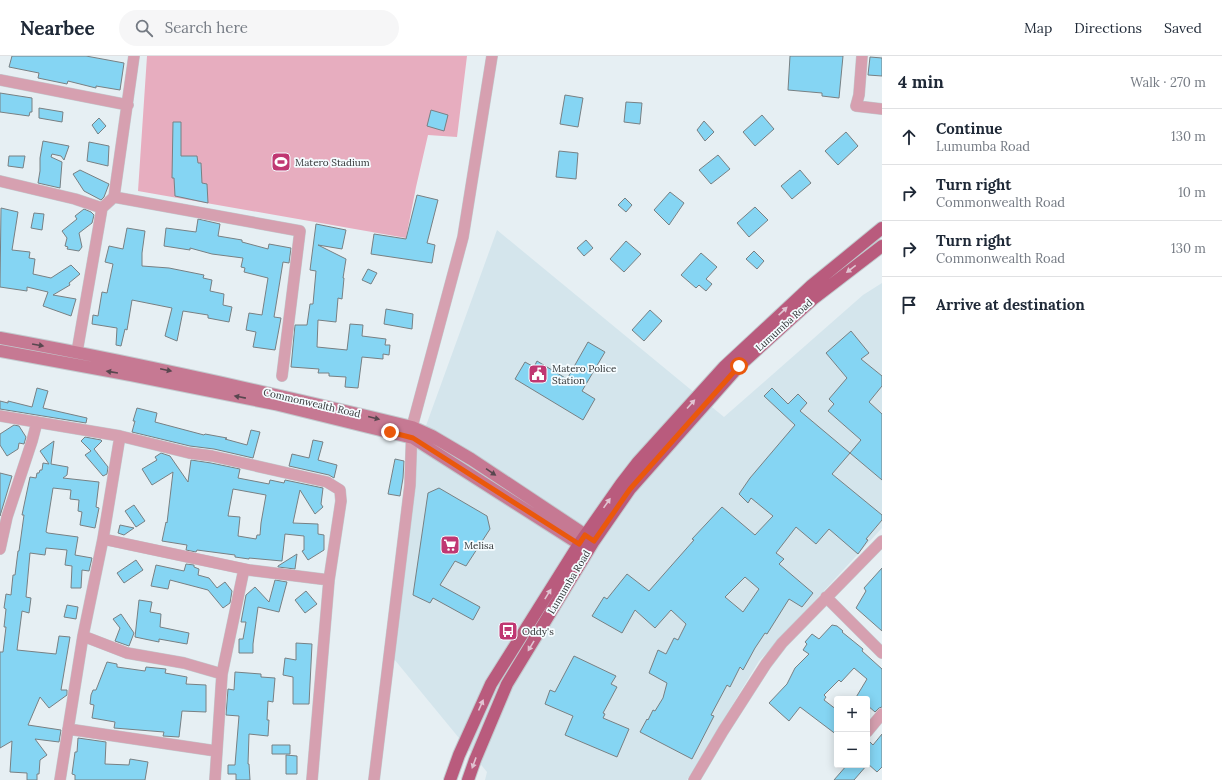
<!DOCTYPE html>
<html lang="en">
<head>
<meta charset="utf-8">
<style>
  body { margin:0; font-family:Lora,serif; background:#f6f6f7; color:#1f2937 }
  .controls { position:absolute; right:12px; bottom:12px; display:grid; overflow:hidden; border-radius:4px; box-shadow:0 2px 10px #0003 }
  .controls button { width:36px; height:36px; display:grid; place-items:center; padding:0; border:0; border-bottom:1px solid #e0e1e3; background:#fff; color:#1f2937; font:20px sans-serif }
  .stop { position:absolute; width:12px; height:12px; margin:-9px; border:3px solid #ea580c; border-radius:50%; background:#fff }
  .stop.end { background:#ea580c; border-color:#fff; box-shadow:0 1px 4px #0008 }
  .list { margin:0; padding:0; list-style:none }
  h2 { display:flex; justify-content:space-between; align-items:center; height:52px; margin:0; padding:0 16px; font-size:17px }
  h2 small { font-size:13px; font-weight:400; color:#747a83 }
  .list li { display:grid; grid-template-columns:26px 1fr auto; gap:12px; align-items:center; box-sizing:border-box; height:56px; padding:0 16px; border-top:1px solid #e0e1e3 }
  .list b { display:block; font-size:15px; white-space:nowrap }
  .list p { margin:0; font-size:13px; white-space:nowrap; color:#747a83 }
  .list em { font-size:13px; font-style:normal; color:#747a83 }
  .icon { flex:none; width:22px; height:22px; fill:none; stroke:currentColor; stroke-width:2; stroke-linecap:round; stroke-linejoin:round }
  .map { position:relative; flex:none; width:882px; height:724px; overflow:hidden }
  header { display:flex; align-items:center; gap:24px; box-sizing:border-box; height:56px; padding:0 20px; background:#fff; border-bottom:1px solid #e0e1e3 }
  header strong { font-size:19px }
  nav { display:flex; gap:22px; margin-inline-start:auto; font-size:14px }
  .search { width:280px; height:36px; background:#f6f6f7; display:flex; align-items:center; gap:10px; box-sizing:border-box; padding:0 14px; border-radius:22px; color:#747a83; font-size:15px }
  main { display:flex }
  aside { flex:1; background:#fff }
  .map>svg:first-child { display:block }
  .built { fill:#d4e5ec }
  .green { fill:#e7adbf }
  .building { fill:#85d5f3; stroke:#788083; fill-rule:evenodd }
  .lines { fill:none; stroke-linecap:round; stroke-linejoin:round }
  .street-casing { stroke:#c2cace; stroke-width:12 }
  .secondary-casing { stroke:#c2cace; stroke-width:14 }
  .primary-casing { stroke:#c2cace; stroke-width:14 }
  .street { stroke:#d6a0b0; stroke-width:11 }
  .secondary { stroke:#c67993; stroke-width:12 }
  .primary { stroke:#b95b7d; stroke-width:12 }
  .oneway { fill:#e0c4d2 }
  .oneway2 { fill:#58474f }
  .route { stroke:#ea580c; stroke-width:5 }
  .labels { text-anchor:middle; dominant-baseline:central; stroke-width:3.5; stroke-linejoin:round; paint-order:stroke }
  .poi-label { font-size:10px; fill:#333638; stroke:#f5fcff; text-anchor:start }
  .street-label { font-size:10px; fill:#333638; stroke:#f5fcff }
</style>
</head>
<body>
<header>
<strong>Nearbee</strong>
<div class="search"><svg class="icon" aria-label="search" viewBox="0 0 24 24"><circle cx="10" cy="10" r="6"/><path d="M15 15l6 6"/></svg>Search here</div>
<nav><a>Map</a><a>Directions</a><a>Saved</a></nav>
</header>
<main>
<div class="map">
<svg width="882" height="724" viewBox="0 0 882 724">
  <rect width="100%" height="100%" fill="#e6eff3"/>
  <path class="built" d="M497 174 724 361 863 239 882 227V472L759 605 687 724H485L487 716 394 603 406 471 415 400Z"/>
  <path class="green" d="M147 0H467L457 81 428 79 416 131 406 182 138 135Z"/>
  <path class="building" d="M12 0H86L124 7 120 34 96 30V32L68 25 67 28 38 22 39 17 9 11Z
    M790 0H843L839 42 822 40V37L788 34Z
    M870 1 882 2V20L868 19Z
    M0 37 32 42V56H30L29 60 0 56Z
    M565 39 583 42 578 71 560 68Z
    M626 46 642 47 640 68 624 66Z
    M39 52 63 56 62 66 39 62Z
    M431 54 448 59 444 75 427 70Z
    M762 59 774 73 755 90 743 76Z
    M99 62 106 70 98 78 92 69Z
    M704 65 714 76 705 85 697 74Z
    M173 66H181V100H197L198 107H201L202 127 207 128 208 147 175 140 174 122H172Z
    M846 76 858 90 838 109 825 95Z
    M43 85 69 90 64 104 61 100 52 98 51 101 62 106 60 132 38 127 40 115V102Z
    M89 86 109 90 108 110 87 105Z
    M559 95 578 97 576 123 556 121Z
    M718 99 730 113 711 128 699 114Z
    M9 100H25L23 112 8 110Z
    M80 114 109 128 104 141 101 144 84 135 73 118Z
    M800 114 811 127 792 143 781 130Z
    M670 136 684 147 669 169 654 154Z
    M417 139 438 144 427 187 435 189 432 207 371 198 374 178 406 183Z
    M625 142 632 149 626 156 618 149Z
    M755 151 768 164 749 181 737 167Z
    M1 152 18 156 12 194 30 196 29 202 35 203 33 218 51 222 71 209 80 218 69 227 70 229 53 239 76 243 71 260 43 250 48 236 27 231V235L0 231Z
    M84 153 91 156 94 159 92 167 79 177 82 191 79 195 67 193 68 191 65 190 67 182 62 175 77 163 75 160Z
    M34 157 44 158 42 174 31 172Z
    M198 163 220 168 218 180 242 184V186L268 193 269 188 291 192 289 207 283 206 274 261 281 262 275 294 253 291 256 276 246 274 249 257 262 259 268 222 244 216 245 212 241 211 243 202 212 198 190 192V194L164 190 166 172 196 176Z
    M316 168 346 174 342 193 318 189 346 203 343 222H344L342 243 338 242 336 266 318 264 317 291 347 294 350 268 363 269 362 280 386 283 385 289H390L389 299 383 298V303L362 301 358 332 345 331 346 321 329 320V317H318L319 313 291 311 295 269H307L310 248H313L316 215 310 214Z
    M127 172 145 175 142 197V210L169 212 204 219 203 222 212 224 210 235 224 238 223 249 232 251 229 266 208 262V259L183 255 177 285 165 280 172 252 132 244 127 274 125 273 121 290 116 289 117 272 92 268 93 259 98 260 102 236 107 237 113 208 105 206 109 190 123 193Z
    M586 184 593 192 584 200 577 192Z
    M626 185 641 198 624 216 610 203Z
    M754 195 764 205 757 213 746 203Z
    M701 197 717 211 706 223 712 228 706 235 699 229 696 232 681 219Z
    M368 213 377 217 371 228 362 224Z
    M386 253 413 258 412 273 384 268Z
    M650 254 662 265 644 285 632 274Z
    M851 275 869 297 861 303 882 320V330L869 346 882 358V424L850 397 861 384 828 355 834 348 829 343 847 322 826 297Z
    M588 286 605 296 582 335 595 343 583 364 515 323 525 306 534 311 537 305 567 323Z
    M37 332 48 335 43 352 87 362 86 367 0 353V345L8 347V345L32 351Z
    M772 332 788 348 798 338 807 347 800 355 850 397 832 418 882 459V464L866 483 868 484 858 498 829 473 816 488 796 471 776 497 784 503 779 508 813 537 802 551 789 543 767 578 765 577 755 592 743 614 740 611 730 631 727 629 711 659 714 660 692 703 640 676 647 663 648 664 653 654 655 655 663 642 667 627 649 617 658 594 666 598 674 582 678 584 686 568 671 554 655 572 635 554 622 577 592 560 604 541 607 543 627 518 649 535 694 484 692 483 722 451 755 479 773 460 751 442 748 447 739 438 750 422 795 369 764 340ZM745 521 759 533 743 556 725 541Z
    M137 352 157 357 155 366 204 379 205 378 227 382 225 383 247 389 251 374 260 376 253 402 214 393 190 390 132 376 135 365H133Z
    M14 369 19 370 26 381 24 388 19 387 18 393 7 400 0 389V378Z
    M85 381 101 384 102 385 94 393 108 411 107 418 103 420 85 399 91 395 81 385Z
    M313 384 323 386 318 404 337 409 334 422 329 419 289 410 292 398 309 402Z
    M54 385 51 408 68 411 67 419 63 422 99 426 96 451 99 452 95 472 80 469 82 456 78 455 79 444 70 443 71 434 53 432 46 476 48 477 78 481 75 499 92 502 89 515 82 514 81 532H71L72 510 65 509 67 494 46 492 45 499 30 497 26 541 31 542 29 557 22 555 17 594 56 598 59 580 70 581 61 634H67V639L49 652 40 641 28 669 61 674 59 686 35 683 47 699 40 704 39 718H37V724H27V717L10 716 12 685 0 692V596H3L6 571H4L6 553 4 552 6 538 11 539 13 519H15L18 495H19L24 459H22L30 421 36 422 37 417H39L40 414H42L43 407 49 408 40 395Z
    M161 397 170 400 188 426 191 404 211 407 240 413 238 422 269 428 270 424 284 427 285 424 323 432 321 448 323 451 315 458 300 434 293 467 318 468V478L324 479V494L308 504 302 495 304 494V480L285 478 282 505 249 502V503L235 501V499L197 494 196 496 186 494 187 489 162 485 166 466 167 467 173 416 152 429 142 413 157 404 155 401ZM233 433 266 439 261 467 260 479H257L256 483 238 480 240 461 228 460Z
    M395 403 404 405 403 422 400 440 388 438Z
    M0 417 12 420 0 460Z
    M439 432 487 460 490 473 466 510 455 505 440 529 480 551 473 564 433 542 430 547 413 539 428 437Z
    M134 449 145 465 136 471 125 455Z
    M120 469 134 472 124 479 118 477Z
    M297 498 295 513 278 511V510Z
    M136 504 143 514 124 527 117 517Z
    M186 508 194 509V511L199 513 198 519 209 522 217 532 225 526 232 535 230 547 223 552 208 534 170 524 168 533 151 530 156 509 184 515Z
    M882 512V575L856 552 866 535 864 532Z
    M275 524 287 526 279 556 258 551 253 588V597H239V583H243L246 566H241L246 539 255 531 269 546Z
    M306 535 317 548 305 557 295 544Z
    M139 544 152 546 150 556 161 558 160 571 189 577 187 588 159 583V586L135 581Z
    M67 549 78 551 76 563 64 561Z
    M121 558 134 577 129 590 115 585 120 572 113 563Z
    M832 569 837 570 843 575 842 576 863 593 862 595 882 613V651L879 652 875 656 867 649V643H855L867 623 854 612 841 626 839 624 824 639 826 641 824 644 837 654V679L800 651 789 665 769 647 787 628 795 612 809 598 803 594 807 588 805 586 812 578 819 583Z
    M296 587 312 588 309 648H293V621L283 619 285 602 296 604Z
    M574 600 616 620 611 628 617 631 603 657 605 658 603 662 629 673 617 701 565 679 573 660 545 648 550 634 555 636Z
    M107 606 117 608V611L145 615 146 611 166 613 165 617 187 621 186 628 206 629V656L182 655 179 681 163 680 164 676 114 672 115 666 92 662 94 649 90 648 91 639 93 634H96Z
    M235 616 261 618V621L275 622 273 646 268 645 267 664H269L268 680 249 678 248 708H249L250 724H236V718H228V709H235L239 660 226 659 228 633 234 634Z
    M882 678V711L877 716 867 707V683L873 689Z
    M78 682 106 686 105 708 129 709 130 703 148 706 145 724H75V719L72 718 75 696H77Z
    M272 689H290V698H272Z
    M286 699 297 700V718H286Z
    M847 709H867L854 724H834Z"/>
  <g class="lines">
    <g class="street-casing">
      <path id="street" d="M862 0 859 39 856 50 882 53
        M0 24 128 49
        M0 125 75 143 102 152 114 141 300 175 282 320
        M114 141 134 0
        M77 296 102 152
        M0 360 120 380 189 397 212 400 327 426 340 434 341 445 329 524 312 724
        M103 483 249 514 329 524
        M0 493 7 461 32 385 37 366
        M826 541 882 597
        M83 580 127 597 184 607 222 618
        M68 673 216 695
        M867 676 882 658
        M60 724 83 580 103 483 120 380
        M215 724 222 618 244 513
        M374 724 410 429 412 371 463 181 492 0
        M694 724 723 675 766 608 782 587 882 485"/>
    </g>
    <g class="secondary-casing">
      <path id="secondary" d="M0 282C138 307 275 338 412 371L432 380 471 403 593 484
        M0 295 131 319 275 348 413 382 587 493"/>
    </g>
    <g class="primary-casing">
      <path id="primary" d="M450 724 459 699 491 628 579 488 621 428 638 406 724 311 811 230 882 172
        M468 724 475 704 507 628 594 485 630 433 739 310 813 243 882 190"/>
    </g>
    <use href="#street" class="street"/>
    <use href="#secondary" class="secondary"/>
    <use href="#primary" class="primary"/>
  </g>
  <defs><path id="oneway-solid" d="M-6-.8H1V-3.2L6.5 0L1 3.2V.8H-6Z"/></defs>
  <g class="oneway">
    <use href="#oneway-solid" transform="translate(851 213) rotate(142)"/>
    <use href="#oneway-solid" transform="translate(783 255) rotate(-43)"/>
    <use href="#oneway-solid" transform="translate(691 348) rotate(-48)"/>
    <use href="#oneway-solid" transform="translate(607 447) rotate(-55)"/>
    <use href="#oneway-solid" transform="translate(548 538) rotate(-58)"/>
    <use href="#oneway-solid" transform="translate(531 590) rotate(121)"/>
    <use href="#oneway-solid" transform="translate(481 649) rotate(-66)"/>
    <use href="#oneway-solid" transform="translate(474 707) rotate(110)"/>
  </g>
  <g class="oneway2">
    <use href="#oneway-solid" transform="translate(38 289) rotate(10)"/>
    <use href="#oneway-solid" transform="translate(166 314) rotate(12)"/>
    <use href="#oneway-solid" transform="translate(112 316) rotate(-171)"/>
    <use href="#oneway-solid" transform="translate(240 341) rotate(-169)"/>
    <use href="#oneway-solid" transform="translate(374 362) rotate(14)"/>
    <use href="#oneway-solid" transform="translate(491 416) rotate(34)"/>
  </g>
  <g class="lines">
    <path class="route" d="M390 376 413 382 579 488 585 479 594 485 630 433 739 310"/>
  </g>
  <defs>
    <g id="stadium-square" transform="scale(1)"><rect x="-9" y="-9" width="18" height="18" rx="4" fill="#c03772" stroke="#f5fcff"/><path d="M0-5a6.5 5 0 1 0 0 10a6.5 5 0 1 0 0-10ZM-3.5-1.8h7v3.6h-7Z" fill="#fff"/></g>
    <g id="civic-square" transform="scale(1)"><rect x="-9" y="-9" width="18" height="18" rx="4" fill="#c03772" stroke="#f5fcff"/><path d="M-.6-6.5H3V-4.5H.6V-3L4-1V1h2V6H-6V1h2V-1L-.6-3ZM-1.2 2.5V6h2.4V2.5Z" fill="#fff"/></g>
    <g id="supermarket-square" transform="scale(1)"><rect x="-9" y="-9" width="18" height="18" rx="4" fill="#c03772" stroke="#f5fcff"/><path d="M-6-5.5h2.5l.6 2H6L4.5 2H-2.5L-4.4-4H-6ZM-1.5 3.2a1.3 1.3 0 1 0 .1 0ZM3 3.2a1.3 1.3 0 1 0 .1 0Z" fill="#fff"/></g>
    <g id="bus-square" transform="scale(1)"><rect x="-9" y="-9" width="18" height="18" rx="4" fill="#c03772" stroke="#f5fcff"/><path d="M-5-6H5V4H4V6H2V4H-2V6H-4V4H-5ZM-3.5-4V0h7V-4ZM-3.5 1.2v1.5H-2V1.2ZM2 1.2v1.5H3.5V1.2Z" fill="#fff"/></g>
  </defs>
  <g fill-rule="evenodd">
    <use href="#stadium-square" x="281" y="106"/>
    <use href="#civic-square" x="538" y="318"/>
    <use href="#supermarket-square" x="450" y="489"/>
    <use href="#bus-square" x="508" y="575"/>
  </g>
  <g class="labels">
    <g class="poi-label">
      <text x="295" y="106">Matero Stadium</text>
      <text x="552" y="312">Matero Police<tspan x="552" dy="12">Station</tspan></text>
      <text x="464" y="489">Melisa</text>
      <text x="522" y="575">Oddy's</text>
    </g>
    <g class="street-label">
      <text transform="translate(784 269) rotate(-42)">Lumumba Road</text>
      <text transform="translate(312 347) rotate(13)">Commonwealth Road</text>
      <text transform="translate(569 526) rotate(-59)">Lumumba Road</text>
    </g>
  </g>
</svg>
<div class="controls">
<button>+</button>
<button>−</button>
</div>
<div class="stop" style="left:739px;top:310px"></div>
<div class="stop end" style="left:390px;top:376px"></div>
</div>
<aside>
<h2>4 min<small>Walk · 270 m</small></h2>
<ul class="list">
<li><svg class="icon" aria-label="ahead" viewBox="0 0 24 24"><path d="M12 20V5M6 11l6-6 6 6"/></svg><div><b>Continue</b><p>Lumumba Road</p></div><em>130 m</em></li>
<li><svg class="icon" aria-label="right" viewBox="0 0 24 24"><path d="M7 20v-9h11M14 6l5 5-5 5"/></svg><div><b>Turn right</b><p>Commonwealth Road</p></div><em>10 m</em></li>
<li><svg class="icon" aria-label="right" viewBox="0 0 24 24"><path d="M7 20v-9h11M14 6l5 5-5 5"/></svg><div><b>Turn right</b><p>Commonwealth Road</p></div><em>130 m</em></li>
<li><svg class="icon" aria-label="arrive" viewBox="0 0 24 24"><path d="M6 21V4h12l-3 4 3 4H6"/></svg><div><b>Arrive at destination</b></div></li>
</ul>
</aside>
</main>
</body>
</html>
